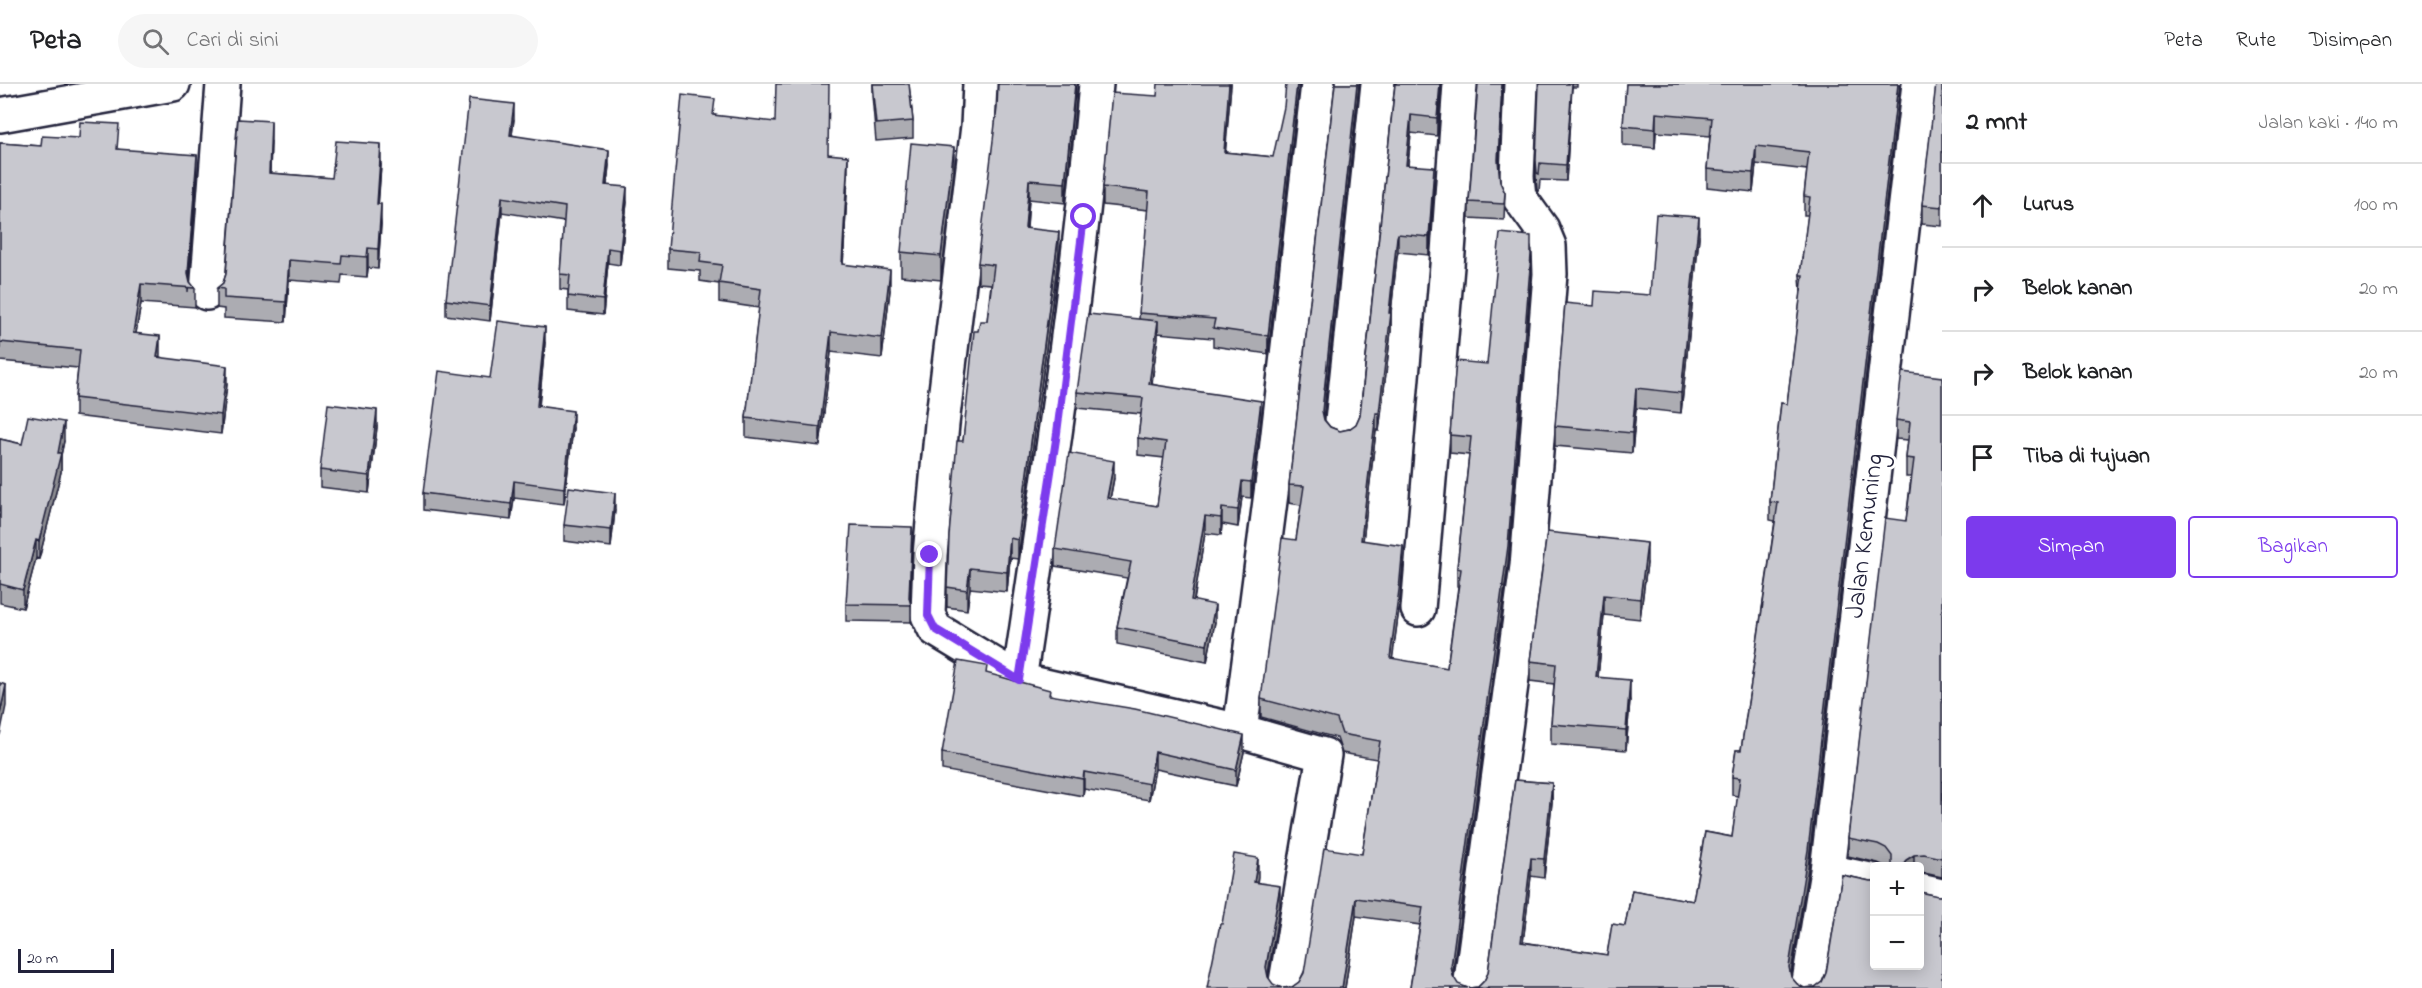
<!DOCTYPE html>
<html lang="id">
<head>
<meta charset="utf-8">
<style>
  body { margin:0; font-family:"Indie Flower",sans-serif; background:#f6f6f6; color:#202124 }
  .controls { position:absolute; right:18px; bottom:18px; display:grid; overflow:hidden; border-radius:6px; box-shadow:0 3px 15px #0003 }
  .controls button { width:54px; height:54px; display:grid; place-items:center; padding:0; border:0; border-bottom:2px solid #e0e0e0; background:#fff; color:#202124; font:30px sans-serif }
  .scale { position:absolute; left:18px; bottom:15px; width:96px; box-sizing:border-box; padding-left:6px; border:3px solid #22223b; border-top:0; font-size:16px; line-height:21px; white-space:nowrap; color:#22223b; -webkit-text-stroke:4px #fff; paint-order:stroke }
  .stop { position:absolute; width:18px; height:18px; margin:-14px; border:4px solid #7c3aed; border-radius:50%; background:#fff }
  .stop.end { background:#7c3aed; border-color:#fff; box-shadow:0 2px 6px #0008 }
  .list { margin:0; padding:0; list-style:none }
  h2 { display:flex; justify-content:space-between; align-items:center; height:78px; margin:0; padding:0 24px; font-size:26px }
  h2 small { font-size:20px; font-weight:400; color:#757577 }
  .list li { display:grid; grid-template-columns:39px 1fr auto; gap:18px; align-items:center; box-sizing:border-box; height:84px; padding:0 24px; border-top:2px solid #e0e0e0 }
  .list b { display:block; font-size:22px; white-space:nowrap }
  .list em { font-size:20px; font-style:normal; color:#757577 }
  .actions { display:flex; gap:12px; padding:18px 24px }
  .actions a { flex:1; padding:14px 0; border:2px solid #7c3aed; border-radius:6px; text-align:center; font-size:21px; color:#7c3aed }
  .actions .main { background:#7c3aed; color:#fff }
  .icon { flex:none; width:33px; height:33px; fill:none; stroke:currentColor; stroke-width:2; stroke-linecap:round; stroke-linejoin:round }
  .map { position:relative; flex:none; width:1942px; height:904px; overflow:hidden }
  header { display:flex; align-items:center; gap:36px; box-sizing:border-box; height:84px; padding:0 30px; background:#fff; border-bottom:2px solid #e0e0e0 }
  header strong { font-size:28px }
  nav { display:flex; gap:33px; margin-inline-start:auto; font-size:21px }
  .search { width:420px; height:54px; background:#f6f6f6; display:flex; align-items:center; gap:15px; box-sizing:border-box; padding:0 21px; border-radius:33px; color:#757577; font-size:22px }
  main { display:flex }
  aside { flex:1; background:#fff }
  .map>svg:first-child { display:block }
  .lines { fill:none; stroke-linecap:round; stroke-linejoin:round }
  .minor-casing { stroke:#22223b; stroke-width:38 }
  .tertiary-casing { stroke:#22223b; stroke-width:38 }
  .minor { stroke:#fff; stroke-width:33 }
  .tertiary { stroke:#fff; stroke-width:33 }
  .wall { fill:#acacb2; stroke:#22223b; stroke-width:1.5 }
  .shaded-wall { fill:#8c8c91; stroke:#22223b; stroke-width:1.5 }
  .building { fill:#c8c8cf; stroke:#22223b; stroke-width:1.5 }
  .route { stroke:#7c3aed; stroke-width:8 }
  .labels { text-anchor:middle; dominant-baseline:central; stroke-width:6; stroke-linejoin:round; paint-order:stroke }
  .street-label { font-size:26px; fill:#22223b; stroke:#fff }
</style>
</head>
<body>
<header>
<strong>Peta</strong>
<div class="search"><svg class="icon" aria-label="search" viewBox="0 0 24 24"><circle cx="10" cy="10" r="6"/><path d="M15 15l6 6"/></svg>Cari di sini</div>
<nav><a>Peta</a><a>Rute</a><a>Disimpan</a></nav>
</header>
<main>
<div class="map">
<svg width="1942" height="904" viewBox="0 0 1942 904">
  <rect width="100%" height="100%" fill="#fff"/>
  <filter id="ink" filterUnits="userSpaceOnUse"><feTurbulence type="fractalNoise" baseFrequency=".0167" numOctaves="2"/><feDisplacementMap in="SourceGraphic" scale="12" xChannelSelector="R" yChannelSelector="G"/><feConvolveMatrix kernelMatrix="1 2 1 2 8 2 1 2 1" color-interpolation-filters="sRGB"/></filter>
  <g filter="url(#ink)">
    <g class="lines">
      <g class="minor-casing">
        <path id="minor" d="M980 0 978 42 942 340 930 471 928 531 935 545 1019 596 1240 647 1324 671 1285 904
          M207 209 223 0
          M1341 347 1378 0
          M1418 525 1447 182 1460 0
          M1019 596C1049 397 1078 200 1096 0
          M1240 647 1273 394 1318 0
          M1827 787 1874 797
          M1920 807 1942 812
          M1470 904 1527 482 1550 190 1549 162 1542 145 1519 113 1517 93 1521 0
          M1808 904 1827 787 1919 0"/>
      </g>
      <g class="tertiary-casing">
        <path id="tertiary" d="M0 31 173 0"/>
      </g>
      <use href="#minor" class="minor"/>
      <use href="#tertiary" class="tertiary"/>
    </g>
    <path class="wall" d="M872 0H909L913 37V54L876 57 872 11Z
      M1231 0 1225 68 1273 73 1268 270 1213 262V254L1158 249 1152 300 1261 334 1251 414 1242 413 1238 443 1222 440 1221 451 1205 449 1194 517 1215 538 1207 578 1117 560V543L1127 494 1055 482V465L1114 394 1110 415 1157 422 1164 374 1138 371V354L1141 330 1077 324V308L1139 235 1148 126 1103 121V103L1157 12Z
      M1335 0H1359L1323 334 1330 343 1340 347 1349 345 1356 340 1360 331 1395 0H1441L1437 52 1411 49 1408 81 1434 102 1429 171 1398 168 1397 172 1391 229V247L1379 347H1376L1363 456 1403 480 1399 525 1392 575 1447 584 1458 503 1457 502V484L1469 371 1450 369V351L1487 280 1531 190 1508 480 1453 892 1410 904 1420 841 1356 832 1345 904H1283L1292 903 1299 898 1362 770 1377 675 1342 669 1337 654 1261 633V615L1296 456 1301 421 1289 419V401Z
      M1539 0H1577V3H1572L1566 97 1540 96 1539 107 1537 106 1536 92Z
      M1626 0H1900L1808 784 1791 893 1797 900 1804 904 1815 903 1822 898 1826 889 1842 791 1870 797H1875V882H1920V808L1938 812H1942V904H1469L1478 903 1484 897 1488 889 1515 696 1552 699V718L1544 794 1531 792 1523 858 1607 871 1612 840 1625 842 1632 806 1693 817 1705 748 1732 753 1738 712 1732 711V693L1736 666H1741L1775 437 1770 436V418L1781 319 1787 320 1801 209 1800 191 1808 131H1804V112L1807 86 1756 80 1753 108 1707 103V85L1710 52 1656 48 1655 64 1623 61V42Z
      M1942 0V142L1922 140V121Z
      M1502 11 1499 81 1500 98 1505 109 1504 136 1469 134V118Z
      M1076 17 1065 119 1029 115 1027 144 1059 168 1018 475 1010 474 1007 508 970 504 967 526 947 523V503L963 357 978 247 987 237 991 200 978 199V179Z
      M715 31 828 70 848 91 843 180 890 206 882 274 831 268 820 362 746 353V334L759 224 719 218V200L700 197V187L668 184V165Z
      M514 35 512 51 609 81 607 101 627 118 620 181 608 179 603 231 568 227V206L560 205V190L564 138 502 128 490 237 446 231V216Z
      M271 57 270 89 332 94 381 81 378 120 381 140 378 185 368 184 367 193 342 191 341 200 289 196 286 238 224 234V225L217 224V204L223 199Z
      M0 59 41 62 118 65 197 89 189 195 190 198 195 204V223L141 219 136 249 160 273 227 300 221 350 75 332V314L78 284 0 277Z
      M954 87 941 196 901 192V168Z
      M1699 153 1681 329 1636 324 1632 369 1555 362V342L1594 222 1650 211Z
      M545 259 539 323 573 344 564 420 514 414 511 436 423 426V409L490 294Z
      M1942 293V793L1924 789H1920V783H1886L1878 779 1848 772V754L1906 437 1911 393H1906V374L1908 356 1896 355V336Z
      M377 343 369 409 320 403V386Z
      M0 355 22 360 64 357 61 371V388L39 475 36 474 23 524 0 519Z
      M615 426 611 463 564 457V441Z
      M1547 448 1647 479 1640 535 1604 531 1598 593 1630 616 1626 666 1551 660V640L1554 600 1530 597V577Z
      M912 459 910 516 911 521V538L846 537V520Z
      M987 590 1050 611 1244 668 1236 702 1155 685 1149 716 1084 705 1083 712 942 686V669Z"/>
    <path class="shaded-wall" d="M1076 0V17L1065 119V99Z
      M1229 0H1231L1224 87V68Z
      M1297 0H1299L1268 270V252Z
      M1357 0H1359L1322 345V327Z
      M1440 0H1441L1437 52V34Z
      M1502 0V11L1498 92V76Z
      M1572 0 1566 97V81Z
      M1898 0H1900L1808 784 1789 901V883Z
      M514 20V35L510 66V51Z
      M1656 29V48L1655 64V45Z
      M1411 31V49L1406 99V81Z
      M271 37V57L269 110V89Z
      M381 60V81L377 140V120Z
      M1756 62V80L1753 108V89Z
      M954 63V87L941 196V172Z
      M609 66V81L605 116V101Z
      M197 71V89L188 208V189Z
      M848 72V91L842 200V180Z
      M1434 83V102L1429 171V153Z
      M1029 96V115L1025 164V144Z
      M627 103V118L620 181V166Z
      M502 113V128L490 237V222Z
      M381 120V140L378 185V165Z
      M1699 133V153L1681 329V309Z
      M1059 148V168L1018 475V456Z
      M1398 150V168L1397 172 1390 237 1391 229V247L1379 347V329L1397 153Z
      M368 164V184L367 193V173Z
      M608 164V179L603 231V216Z
      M1531 171V190L1508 480 1451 901V883Z
      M289 176V196L286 238V218Z
      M890 186V206L882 274V254Z
      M141 200V219L133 267V249Z
      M1158 237V254L1149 316V300Z
      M545 243V259L537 339V322Z
      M831 248V268L820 362V343Z
      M160 252V271L157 291V273Z
      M227 282V300L221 350V331Z
      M1636 304V324L1632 369V349Z
      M1261 317V334L1251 414V398Z
      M377 326V343L369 409V392Z
      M573 327V344L564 420V404Z
      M1376 329V347L1361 474V456Z
      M64 338V357L61 371V388L39 475V457Z
      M1114 377V394L1107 431V414Z
      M514 397V414L511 436V420Z
      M1242 397V413L1238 443V426Z
      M615 409V426L611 463V446Z
      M1222 424V440L1221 451V434Z
      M1205 432V449L1191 533V516Z
      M912 443V459L909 521Z
      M1010 454V474L1007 508V488Z
      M36 456V474L23 524V506Z
      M1647 459V479L1640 535V515Z
      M1403 462V480L1399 525 1390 593V574Z
      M970 484V504L967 526V506Z
      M1604 511V531L1596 613V593Z
      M1215 521V538L1207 578V561Z
      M1630 596V616L1626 666V646Z
      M6 601V622L0 651V630Z
      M1244 651V668L1236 702V686Z
      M1155 668V685L1149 716V700Z
      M1084 688V705L1083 712V695Z
      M1552 699V718L1544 794V775Z
      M1914 771V783H1903L1906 776Z
      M1258 774V793L1254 816V798Z
      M1531 774V792L1521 876V858Z
      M1280 802V821L1266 901V883Z
      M1356 814V832L1345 904H1342Z"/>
    <path class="building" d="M776 0H829L828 70 848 72 842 180 890 186 882 254 831 248 820 343 746 334 761 205 719 199 722 181 700 178 701 168 668 165 682 11 715 15 713 31 775 38Z
      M872 0H909L913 37 876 40Z
      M998 0H1075L1065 99 1029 96 1025 144 1059 148 1018 456 1010 454 1007 488 970 484 967 506 947 503 949 452 957 357H963L974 247H978L980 237H987L994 181 978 179 997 24Z
      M1158 0H1229L1224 68 1273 73 1284 23 1286 0H1297L1268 252 1213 244 1215 235 1139 229 1149 108 1103 103 1112 9 1157 12Z
      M1335 0H1357L1322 327 1324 336 1330 343 1340 347 1349 345 1356 340 1360 331 1395 0H1440L1437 34 1411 31 1406 81 1434 83 1429 153 1398 150 1397 153 1389 229H1391L1379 329H1376L1361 456 1403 462 1399 506 1390 574 1447 584 1461 485 1457 484 1471 353 1450 351 1456 277 1487 280 1500 149 1531 152V171L1508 462 1451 883 1453 892 1458 900 1468 904H1410L1423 823 1356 814 1342 904H1283L1292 903 1299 898 1304 889 1324 764 1362 770 1380 657 1342 650 1337 635 1261 615 1282 454 1296 456 1304 402 1289 401Z
      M1478 0H1502L1498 76 1500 98 1505 109 1504 120 1469 118Z
      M1539 0H1572L1566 81 1540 79 1539 90 1537 89 1536 76Z
      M1626 0H1898L1808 766 1789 883 1791 893 1797 900 1804 904 1815 903 1822 898 1826 889 1842 791 1870 797H1875V882H1920V808L1938 812H1942V904H1469L1478 903 1484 897 1488 889 1515 696 1552 699 1544 775 1531 774 1521 858 1607 871 1612 840 1625 842 1632 806 1693 817 1705 748 1732 753 1740 694 1732 693 1736 666H1741L1778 419 1770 418 1781 319 1787 320 1803 191H1800L1810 113 1804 112 1809 68 1756 62 1753 89 1707 85 1712 34 1656 29 1655 45 1623 42Z
      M1936 0H1942V123L1922 121Z
      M469 15 514 20 510 51 609 66 605 101 627 103 620 166 608 164 603 216 568 212 570 191 560 190 565 123 502 113 490 222 446 216Z
      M238 35 271 37 269 89 332 94 336 57 381 60 377 120H381L378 165 368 164 367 173 342 171 341 180 289 176 286 218 224 214V205L217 204 223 199 226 190Z
      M80 38 119 40 117 65 197 71 188 189 190 198 195 204 141 200 133 249 160 252 157 273 227 282 221 331 75 314 80 266 0 258V59L41 62 42 52 79 54Z
      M911 59 954 63 941 172 901 168Z
      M1656 130 1699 133 1681 309 1636 304 1632 349 1555 342 1565 219 1594 222 1595 207 1650 211Z
      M1088 230 1158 237 1149 300 1261 317 1251 398 1242 397 1238 426 1222 424 1221 434 1205 432 1191 516 1215 521 1207 561 1117 543 1131 478 1055 465 1069 369 1114 377 1107 414 1157 422 1166 358 1138 354 1143 314 1077 308Z
      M498 237 545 243 537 322 573 327 564 404 514 397 511 420 423 409 439 287 490 294Z
      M1902 288 1942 293V774L1924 770 1914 771 1906 776 1903 783H1892V772L1886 764 1878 760 1848 754 1885 434 1906 437 1914 375 1906 374 1910 338 1896 336Z
      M328 320 377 326 369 392 320 386Z
      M28 332 64 338 58 369H61L39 457 36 456 23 506 0 500V355L22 360Z
      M569 403 615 409 611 446 564 441Z
      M851 441 912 443 909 514 911 521 846 520Z
      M1547 448 1647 459 1640 515 1604 511 1596 593 1630 596 1626 646 1551 640 1556 580 1530 577Z
      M958 577 987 582 986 589 1050 606 1049 611 1135 625 1244 651 1236 686 1155 668 1149 700 1084 688 1083 695 942 669Z
      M0 599 6 601 0 630Z
      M1234 770 1258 774 1254 798 1280 802 1266 883 1268 893 1273 900 1282 904H1207L1220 840H1222Z"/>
  </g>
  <g class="lines" filter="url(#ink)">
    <path class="route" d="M930 471 928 531 935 545 1019 596 1057 349 1084 133"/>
  </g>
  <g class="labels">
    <g class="street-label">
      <text transform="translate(1866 452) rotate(-83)">Jalan Kemuning</text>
    </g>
  </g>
</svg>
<div class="controls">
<button>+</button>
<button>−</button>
</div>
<div class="scale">20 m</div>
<div class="stop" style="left:1084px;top:133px"></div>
<div class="stop end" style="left:930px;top:471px"></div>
</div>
<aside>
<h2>2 mnt<small>Jalan kaki · 140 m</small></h2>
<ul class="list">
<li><svg class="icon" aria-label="ahead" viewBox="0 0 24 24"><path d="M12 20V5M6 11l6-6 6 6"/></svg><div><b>Lurus</b></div><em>100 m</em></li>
<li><svg class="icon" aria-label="right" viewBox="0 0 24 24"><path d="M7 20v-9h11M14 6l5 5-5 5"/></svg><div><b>Belok kanan</b></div><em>20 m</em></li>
<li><svg class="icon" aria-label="right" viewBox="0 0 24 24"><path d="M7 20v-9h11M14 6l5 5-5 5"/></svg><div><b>Belok kanan</b></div><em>20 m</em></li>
<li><svg class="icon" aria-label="arrive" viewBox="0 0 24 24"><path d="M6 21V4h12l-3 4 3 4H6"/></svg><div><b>Tiba di tujuan</b></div></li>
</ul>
<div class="actions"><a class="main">Simpan</a><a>Bagikan</a></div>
</aside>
</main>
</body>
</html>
